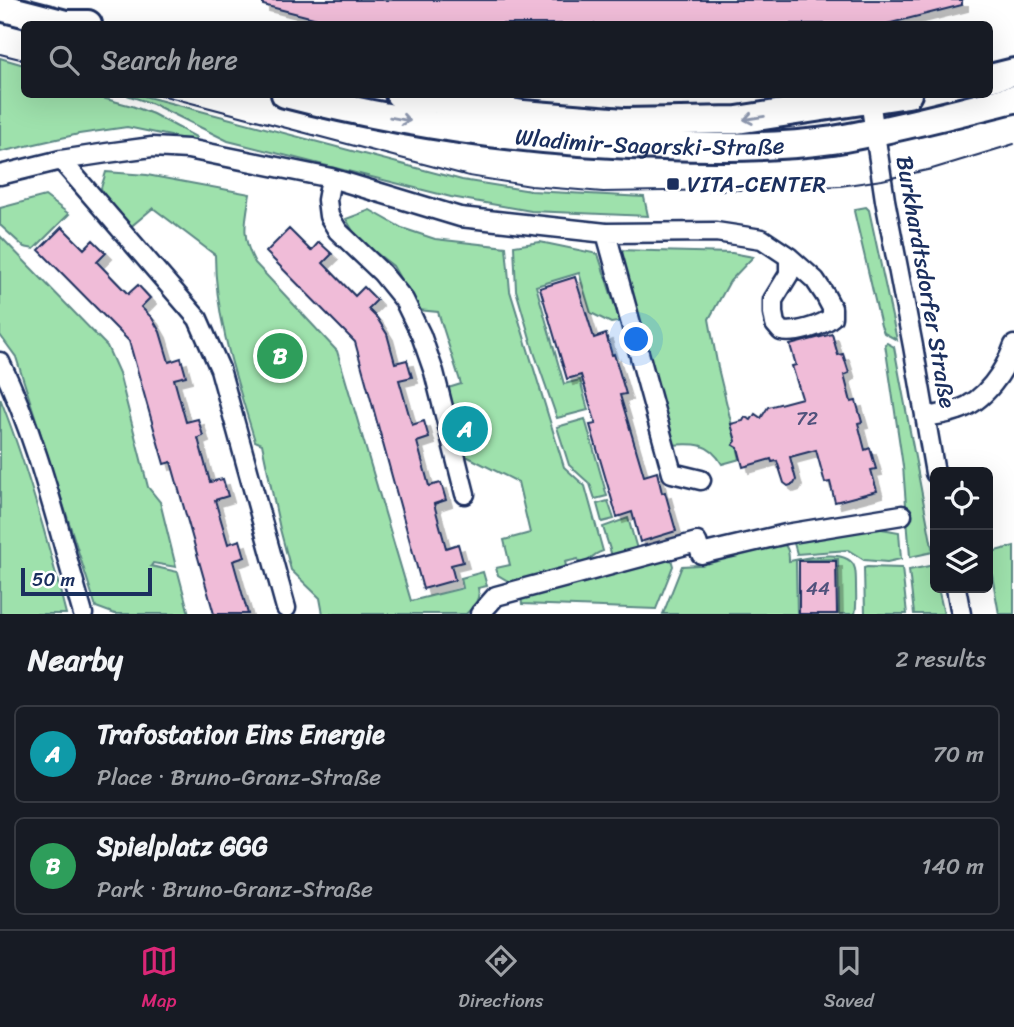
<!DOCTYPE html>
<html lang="en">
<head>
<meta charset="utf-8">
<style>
  body { margin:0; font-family:Sriracha,sans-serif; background:#242831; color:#f1f3f6 }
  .controls { position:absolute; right:21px; bottom:21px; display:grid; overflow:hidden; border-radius:10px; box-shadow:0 7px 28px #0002 }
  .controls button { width:63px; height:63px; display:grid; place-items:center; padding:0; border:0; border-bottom:2px solid #363941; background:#171b24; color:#f1f3f6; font:35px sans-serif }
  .scale { position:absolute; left:21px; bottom:18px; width:131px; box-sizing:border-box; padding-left:7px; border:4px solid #1b2f5e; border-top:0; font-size:19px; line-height:24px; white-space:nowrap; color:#1b2f5e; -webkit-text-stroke:5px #fff; paint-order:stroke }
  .you { position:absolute; left:637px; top:340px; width:24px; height:24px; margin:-18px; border:5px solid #fff; border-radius:50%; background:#1a73e8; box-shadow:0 0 0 10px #1a73e833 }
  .badge { display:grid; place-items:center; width:46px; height:46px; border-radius:50%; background:#db2777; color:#fff; font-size:23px; font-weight:700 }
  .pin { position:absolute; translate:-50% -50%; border:4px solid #fff; box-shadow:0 2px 7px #0006 }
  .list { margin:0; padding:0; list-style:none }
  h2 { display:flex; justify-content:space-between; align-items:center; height:91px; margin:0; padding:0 28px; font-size:30px }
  h2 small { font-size:23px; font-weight:400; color:#9ea1a6 }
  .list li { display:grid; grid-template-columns:46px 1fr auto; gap:21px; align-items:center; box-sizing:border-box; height:98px; margin:0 14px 14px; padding:0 14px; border:2px solid #363941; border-radius:10px }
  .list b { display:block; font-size:26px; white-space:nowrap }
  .list p { margin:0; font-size:23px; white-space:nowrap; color:#9ea1a6 }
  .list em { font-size:23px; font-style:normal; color:#9ea1a6 }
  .icon { flex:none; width:38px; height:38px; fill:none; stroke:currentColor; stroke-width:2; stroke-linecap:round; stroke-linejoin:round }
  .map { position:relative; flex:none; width:1014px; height:614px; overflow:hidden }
  .search { position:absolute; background:#171b24; box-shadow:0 7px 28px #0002; left:21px; right:21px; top:21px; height:77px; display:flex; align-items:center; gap:18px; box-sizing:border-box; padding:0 24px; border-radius:10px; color:#9ea1a6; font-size:26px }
  .sheet { height:315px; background:#171b24 }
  nav { display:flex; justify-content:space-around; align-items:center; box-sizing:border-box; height:98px; border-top:2px solid #363941; background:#171b24; font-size:19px; color:#9ea1a6 }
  nav a { display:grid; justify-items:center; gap:4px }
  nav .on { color:#db2777 }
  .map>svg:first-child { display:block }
  .green { fill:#9ee1ac; stroke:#5c8885; stroke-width:2 }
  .building { fill:#f0bcd8; stroke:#1b2f5e; stroke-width:2; filter:url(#shadow) }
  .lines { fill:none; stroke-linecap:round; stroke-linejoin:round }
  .street-casing { stroke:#1b2f5e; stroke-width:23 }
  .secondary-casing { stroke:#1b2f5e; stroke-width:32 }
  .street { stroke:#fff; stroke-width:18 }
  .secondary { stroke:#fff; stroke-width:26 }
  .tram { stroke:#1b2f5e; stroke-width:2 }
  .oneway { stroke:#8d97ae }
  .poi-dot { fill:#1b2f5e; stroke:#fff; stroke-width:2.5 }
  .labels { text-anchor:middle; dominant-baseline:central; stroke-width:7; stroke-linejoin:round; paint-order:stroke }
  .number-label { font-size:19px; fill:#50527c }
  .street-label { font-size:23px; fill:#1b2f5e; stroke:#fff }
  .poi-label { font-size:23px; fill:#1b2f5e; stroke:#fff; text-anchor:start }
</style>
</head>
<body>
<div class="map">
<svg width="1014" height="614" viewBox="0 0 1014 614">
  <defs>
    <filter id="shadow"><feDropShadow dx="6" dy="6" stdDeviation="0" flood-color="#0004"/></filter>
  </defs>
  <rect width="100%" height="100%" fill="#fff"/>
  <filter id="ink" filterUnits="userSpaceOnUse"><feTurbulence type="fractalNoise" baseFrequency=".0143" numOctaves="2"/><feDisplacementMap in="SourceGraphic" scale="14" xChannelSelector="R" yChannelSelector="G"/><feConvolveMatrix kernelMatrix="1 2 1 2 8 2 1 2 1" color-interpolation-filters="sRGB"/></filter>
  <g filter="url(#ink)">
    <path class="green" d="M0 58 24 65V94L91 95 132 106 153 114 196 137 195 140H190L127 127 79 134 0 152Z
      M127 95H140L462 180 531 191 644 197 648 216 531 211 451 197 228 141 153 104Z
      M106 172 147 175 250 194C245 222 241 237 255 263L337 351 411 601 463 588 461 578 483 572 487 586 478 588C481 599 474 606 466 614H323L320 598 291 570 280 529 262 444 255 441C237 381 215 318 215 255L153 208 128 229 109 208 101 188Z
      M45 196 69 214 34 249 24 247 0 225V208Z
      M866 207 869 210 897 340 884 333 881 326 854 211 856 209Z
      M370 210 402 228 435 239 506 247 510 291 564 467 585 486 603 551C590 555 590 562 580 566L578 559 565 562 567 569 513 584 498 575 496 568 510 565 504 540 530 533 518 482 466 456 459 437 445 389 461 384 438 312 418 310 393 266 357 238 346 219Z
      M0 236 107 346 119 373 148 487 160 502 176 567 153 563 151 566 178 572 189 614H115L96 607 16 357 0 335Z
      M540 242 598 254 618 316V322L611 323 591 313 579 273 536 286 564 384 580 380 588 410 557 418 534 352 516 290 514 246Z
      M616 250 732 253 753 257 730 281 709 319 718 368 740 459 722 464C709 442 694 443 670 445Z
      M887 343 894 347 933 552 910 557 903 466 885 344Z
      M0 398C28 468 48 541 66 614H0Z
      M585 419 607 496 595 499 590 484 569 465 557 427Z
      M608 501 614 519 602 522 597 504Z
      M628 518 637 549 612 556 603 527Z
      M876 528 899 532 901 559 887 562 864 560 848 550 797 554 794 543 802 535Z
      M780 541C788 546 789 552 789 561 806 558 850 547 855 569 856 574 856 581 856 586 856 596 857 605 855 614H839L838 559 796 560 797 614H663L682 566 698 565Z
      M1014 546V614H999L988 553Z
      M669 552 673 566 656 609 522 604 521 596Z
      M934 565 935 588H938L944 614H914L909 570Z
      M867 567 902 568 907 614H865L864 568Z"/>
    <path class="building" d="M263 0H962V5L887 24H337L263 5Z
      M62 227 84 249 93 240 106 253 97 262 128 294 138 285 150 298 141 307 152 318 160 332 169 362 181 358 186 376 174 379 186 422 198 419 203 436 198 438 210 482 223 479 228 496 215 500 228 544 240 540 245 557 233 561 248 614H214L171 462 164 464 129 341 39 250Z
      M289 229 311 251 319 242 332 254 323 263 355 296 364 287 377 300 368 309 377 318 387 334 395 363 407 360 412 377 399 380 412 425 424 421 429 438 417 442 429 486 441 483 446 500 434 504 446 548 458 544 463 562 451 565 455 580 423 589 355 342 266 252Z
      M575 277 594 338 606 334 612 355 614 354 626 394 620 395 644 476 657 472 662 493 665 492 676 531 640 542 632 512 617 517 590 425 596 424 581 375 567 379 540 288Z
      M832 334 838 355 843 354 849 373 844 375 851 402 856 401 862 422 858 423 865 450 870 448 876 469 871 470 877 491 835 502 830 482 825 483 816 450 790 457 796 480 794 484 788 486 784 483 777 461 772 462 771 459 743 467 738 448 733 445 736 441 731 424 743 421 745 417 751 420 755 414 761 418 768 407 802 398 792 366 796 365 790 345Z
      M799 561H836L837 614H799Z"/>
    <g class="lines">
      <g class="street-casing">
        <path id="street" d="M870 100 885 200 913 346 935 473
          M61 160 198 319 220 369 286 608
          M0 175 61 160 107 153 152 147 188 149 331 178 460 217 606 233 716 232 762 239 789 257 815 280 825 295 832 308V317C822 326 795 334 781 331L775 324 773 313V300L789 274V257
          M331 178 327 200 329 216 338 231 382 273 404 300 421 335 434 372 465 494
          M606 233 672 473 701 480
          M0 362C39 442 58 529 83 614
          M925 417C936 415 947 414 958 410 985 401 1005 371 1014 345
          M956 588 961 614
          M480 614 496 596 697 542 701 554 786 534 902 515"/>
      </g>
      <g class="secondary-casing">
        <g id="secondary">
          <path d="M0 7 66 24H88"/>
          <path d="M990 78 1014 72"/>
          <path id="s1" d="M285 94C409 126 536 143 663 146 720 148 776 148 833 140 894 130 954 113 1014 99"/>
          <path d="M399 94 523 114 624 122 737 120 908 94"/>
        </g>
      </g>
      <use href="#street" class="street"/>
      <use href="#secondary" class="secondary"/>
      <path class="tram" d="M0 54 24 60
        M157 94 469 176 531 186 603 192 781 189 840 186 882 180 932 169 1014 144"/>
    </g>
    <defs><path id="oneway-shaft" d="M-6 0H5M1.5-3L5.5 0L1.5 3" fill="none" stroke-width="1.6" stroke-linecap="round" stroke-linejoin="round" transform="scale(1.75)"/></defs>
    <g class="oneway">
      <use href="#oneway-shaft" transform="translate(754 118) rotate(171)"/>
      <use href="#oneway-shaft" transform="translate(400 119) rotate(10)"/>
    </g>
  </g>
  <rect class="poi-dot" x="666" y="177" width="14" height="14" rx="3.5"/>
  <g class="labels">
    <g class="number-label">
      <text x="807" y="418">72</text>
      <text x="818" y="588">44</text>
    </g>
    <g class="street-label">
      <text stroke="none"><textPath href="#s1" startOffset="369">Wladimir-Sagorski-Straße</textPath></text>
      <text transform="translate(926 282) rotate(80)">Burkhardtsdorfer Straße</text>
    </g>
    <g class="poi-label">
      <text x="687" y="184">VITA-CENTER</text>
    </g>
  </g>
</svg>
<div class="controls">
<button><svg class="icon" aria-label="locate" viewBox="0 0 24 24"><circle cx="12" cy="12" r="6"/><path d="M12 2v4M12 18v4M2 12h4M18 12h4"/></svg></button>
<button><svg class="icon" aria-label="layers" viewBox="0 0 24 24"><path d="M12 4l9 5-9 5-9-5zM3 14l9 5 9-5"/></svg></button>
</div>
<div class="scale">50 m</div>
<div class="you"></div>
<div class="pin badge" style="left:465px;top:429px;background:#0f9aa8">A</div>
<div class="pin badge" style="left:280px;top:356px;background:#2e9e5b">B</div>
<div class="search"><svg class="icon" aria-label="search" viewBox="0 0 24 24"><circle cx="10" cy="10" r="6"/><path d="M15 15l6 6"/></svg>Search here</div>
</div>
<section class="sheet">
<h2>Nearby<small>2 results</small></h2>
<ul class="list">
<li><span class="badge" style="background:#0f9aa8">A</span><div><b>Trafostation Eins Energie</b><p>Place · Bruno-Granz-Straße</p></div><em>70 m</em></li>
<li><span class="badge" style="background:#2e9e5b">B</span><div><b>Spielplatz GGG</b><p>Park · Bruno-Granz-Straße</p></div><em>140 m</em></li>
</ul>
</section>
<nav>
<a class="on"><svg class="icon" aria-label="map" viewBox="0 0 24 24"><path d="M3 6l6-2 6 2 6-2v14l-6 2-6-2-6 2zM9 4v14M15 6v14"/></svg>Map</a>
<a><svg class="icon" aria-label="directions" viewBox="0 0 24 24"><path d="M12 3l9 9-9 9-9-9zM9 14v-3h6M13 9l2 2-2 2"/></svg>Directions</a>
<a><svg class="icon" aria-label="saved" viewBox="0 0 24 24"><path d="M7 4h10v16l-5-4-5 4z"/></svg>Saved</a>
</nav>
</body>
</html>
